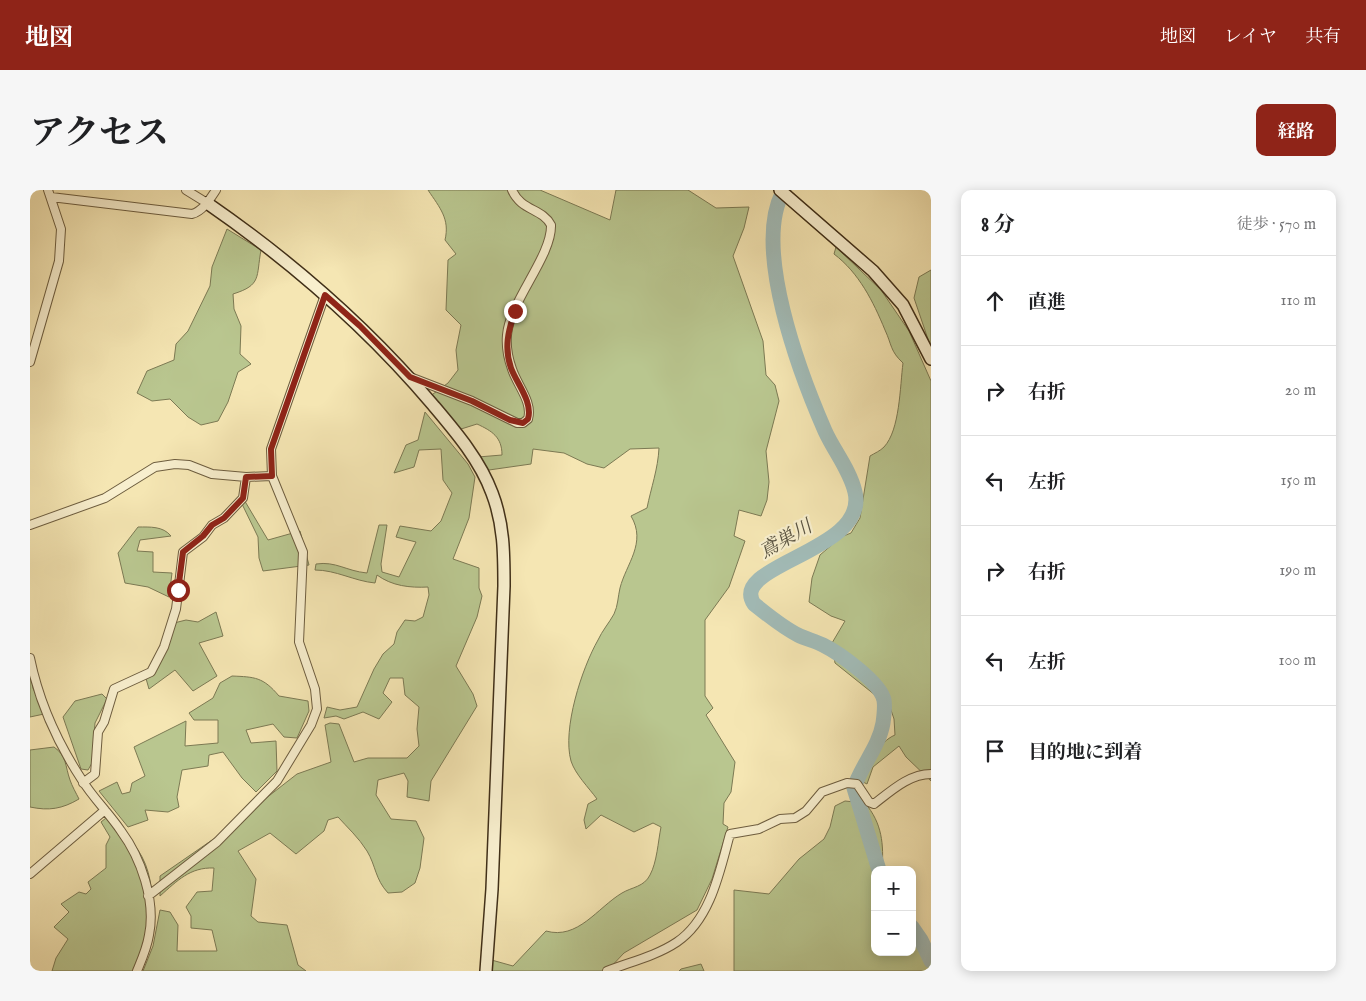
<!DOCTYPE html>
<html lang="ja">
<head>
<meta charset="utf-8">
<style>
  body { margin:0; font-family:"IM FELL English","Noto Serif JP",serif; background:#f6f6f6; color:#202124 }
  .controls { position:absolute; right:15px; bottom:15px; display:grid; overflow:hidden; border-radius:10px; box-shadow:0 2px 12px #0003 }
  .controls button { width:45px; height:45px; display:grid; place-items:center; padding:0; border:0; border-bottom:1px solid #e0e0e0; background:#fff; color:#202124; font:25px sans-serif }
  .stop { position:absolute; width:15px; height:15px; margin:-11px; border:4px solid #8f2418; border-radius:50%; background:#fff }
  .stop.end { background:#8f2418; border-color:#fff; box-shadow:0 1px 5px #0008 }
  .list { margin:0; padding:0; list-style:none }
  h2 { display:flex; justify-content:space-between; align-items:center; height:65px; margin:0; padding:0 20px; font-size:21px }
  h2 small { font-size:16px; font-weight:400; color:#757577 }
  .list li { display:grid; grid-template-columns:32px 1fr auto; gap:15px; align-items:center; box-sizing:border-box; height:90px; padding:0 20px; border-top:1px solid #e0e0e0 }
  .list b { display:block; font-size:19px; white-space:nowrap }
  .list em { font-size:16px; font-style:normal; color:#757577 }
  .icon { flex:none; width:28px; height:28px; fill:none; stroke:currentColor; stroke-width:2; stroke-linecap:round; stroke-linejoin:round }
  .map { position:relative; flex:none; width:901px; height:781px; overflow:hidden; border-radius:10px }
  header { display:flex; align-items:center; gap:30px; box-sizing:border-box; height:70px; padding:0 25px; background:#8f2418; color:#fff }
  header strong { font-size:24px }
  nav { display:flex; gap:28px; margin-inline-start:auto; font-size:18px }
  .intro { display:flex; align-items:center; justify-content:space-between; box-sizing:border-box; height:120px; padding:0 30px }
  h1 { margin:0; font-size:35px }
  .button { padding:12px 22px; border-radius:10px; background:#8f2418; color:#fff; font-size:18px; font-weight:700 }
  main { display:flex; gap:30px; padding:0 30px }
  aside { flex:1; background:#fff; border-radius:10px; box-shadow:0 2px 12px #0003 }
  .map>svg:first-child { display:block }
  .green { fill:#b9c68f; stroke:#7c7a54 }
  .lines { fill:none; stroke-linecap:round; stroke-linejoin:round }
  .river { stroke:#a2bcb8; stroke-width:15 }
  .street-casing { stroke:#6d5d3f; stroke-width:10 }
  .secondary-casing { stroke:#402f18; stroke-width:14 }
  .street { stroke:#f8efce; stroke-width:8 }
  .secondary { stroke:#f8efce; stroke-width:11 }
  .route { stroke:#8f2418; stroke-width:6 }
  .labels { text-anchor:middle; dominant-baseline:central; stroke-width:4.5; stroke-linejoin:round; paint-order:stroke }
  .water-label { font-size:19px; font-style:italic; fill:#585240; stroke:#f8efce }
</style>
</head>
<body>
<header>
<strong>地図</strong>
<nav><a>地図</a><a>レイヤ</a><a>共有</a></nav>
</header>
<div class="intro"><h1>アクセス</h1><a class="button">経路</a></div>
<main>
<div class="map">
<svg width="901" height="781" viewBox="0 0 901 781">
  <rect width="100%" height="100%" fill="#f5e6b3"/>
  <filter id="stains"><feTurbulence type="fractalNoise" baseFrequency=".004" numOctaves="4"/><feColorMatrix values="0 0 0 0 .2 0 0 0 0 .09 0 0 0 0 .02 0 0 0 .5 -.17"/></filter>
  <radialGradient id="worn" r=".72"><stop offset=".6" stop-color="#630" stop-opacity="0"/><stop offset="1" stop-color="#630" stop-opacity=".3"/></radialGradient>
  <path class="green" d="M398 0H510L580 30 586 0H658L686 18 719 17 714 38 703 66 733 151 736 185 745 195 749 211 736 261 739 292 737 310 731 326 709 320 704 346 715 351 699 397 675 430V506L683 518 676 525 705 572 701 602 694 613 693 634 698 637 682 689 667 720 594 763 577 781H455L458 769 483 776 516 741C548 750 567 718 592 703 602 697 614 697 620 685 627 672 628 652 631 637L623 633 604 642 571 625 556 639 554 630 558 614 567 609C559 598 545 584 541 571 532 539 552 478 568 450 572 441 579 433 584 424 588 416 588 406 590 398 596 374 617 353 601 326L617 318C621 298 628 279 629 258L600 259 574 278 557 274 534 263 503 259 501 274 452 281 448 267 472 265C472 247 462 241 447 234L428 240 399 207 418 193 428 180 426 160 431 135 416 120 418 70 426 64 415 50C420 29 410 18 398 0Z
    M197 39 231 60C226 87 232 95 203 104L204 119 211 136 210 164 221 174 208 182 198 212 188 231 171 235 158 227 140 209 122 211 107 203 117 181 144 170 146 154 158 141 180 96 182 77Z
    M806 57 851 100 879 141 901 191V591L876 567 869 556 843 577 837 594 831 591C839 575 848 552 865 545L864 529 860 517 805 473 802 453 815 431 801 426 779 412 782 388 790 365 811 347 821 343 830 328 840 266C845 263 850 261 854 257 870 240 870 196 873 173 860 161 862 155 855 140 843 111 829 83 804 64Z
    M901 80V158L884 108 889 87Z
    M395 222 438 274 445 287 439 328 423 369 449 378V398L452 406 447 427 426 476 443 504 447 516 401 591 399 611 377 607 378 591 374 583 348 590 346 605 361 629 386 631 394 648 390 678 385 693 372 702 358 703C345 689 346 676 337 661 329 648 317 637 308 627L298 630 294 641 266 664 240 643 208 661 226 689 221 726 228 732 257 735 268 775 276 781H113L123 756 130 720 140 722 148 735 147 761H187L182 740 161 738V726L156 717 167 702 182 701 184 678C160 677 147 691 130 706V686L185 648 267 584 301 572 295 535 300 533 309 534 324 572 338 568H377L389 556 387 539 389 517 375 505 373 488H360L353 503 362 512 349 529 333 522 314 529 306 526 294 528 297 517 310 520 327 517 344 479 353 464 364 454 367 442 375 430 385 431 393 427 399 405 398 397C380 398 362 396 347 385L345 393C324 391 306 380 285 380L286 374C306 371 316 381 337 383L349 335H357L351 374 352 382 369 387 386 352 366 347 370 336 401 341 411 331 422 303 413 290 411 259 389 260 384 277 364 283 376 255 388 250Z
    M213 308 238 350 270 341 279 375 233 381 229 368 228 347 212 314Z
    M108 337C120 337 133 336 141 346L110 350 107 361 123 362V382L142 383 139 407 118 397 95 393 88 363Z
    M186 422 193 446 169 453 187 486 163 501 145 480 119 499 115 485 124 480 144 433 156 430 168 432Z
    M0 476 3 498 14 524 0 527Z
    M202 486C225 487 233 487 249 506L278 511 279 521 267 548 254 547 243 534 216 540 221 553 246 551 247 581 226 602 212 588 193 562 179 565 178 576 152 580 147 607 149 617 138 622 115 620 118 630 98 637 69 601 87 592 92 604 100 602 102 593 115 586 104 557 156 531 155 556 188 553V530H164L159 523 183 508 190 493Z
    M72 504 77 509 65 533 62 573 58 580 51 579 33 527 45 511Z
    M24 557C37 566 35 576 40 590 42 596 46 603 49 609 32 619 19 621 0 617V560Z
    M815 611 835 613C852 633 854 654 852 680H845V762H882V739L900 758 901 781H704V700L739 704 769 669 794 649 800 637 805 616Z
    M76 628C85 636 94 643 102 652 134 690 121 740 103 781H22L26 768 38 749 24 737 39 722 31 714 49 702 56 704 61 699 58 692 76 678V655L80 647 71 632Z
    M671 774 674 781H649L651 779Z"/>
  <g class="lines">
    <path class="river" d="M754 0C721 56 771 186 795 241 804 261 820 280 825 302 839 362 698 374 724 414 738 425 752 437 768 445 776 449 785 451 793 455 809 463 850 492 854 510 855 516 854 526 853 533 849 557 831 576 824 598L849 680
      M882 737 891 750 901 771"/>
    <g class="street-casing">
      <path id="street" d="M156 0 177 13
        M21 7 162 24C173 21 180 9 186 0
        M0 172 29 71 31 39 18 0
        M380 187 442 211 487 233H493L498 229C503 212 487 195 482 179 478 168 476 156 477 145 480 111 522 66 521 35 512 18 491 21 482 0
        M0 335 75 308 125 277 145 274 159 275 182 284 216 287 242 286
        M0 468C9 512 27 552 52 590 63 608 79 623 91 641 111 668 126 711 119 745 117 758 112 769 107 781
        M53 593 65 584 68 542 74 532 84 499 121 482 134 457 146 419 153 362 173 347 182 335 194 328 213 308 216 287
        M0 684 75 620
        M118 706 187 652 247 591 281 535 287 519 285 499 269 452 273 362 242 286 241 259 295 105
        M577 781C600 772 626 766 647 752 681 729 690 680 700 644L729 639 750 629 765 628 776 621 792 602 817 593 827 594 839 612 844 614C861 601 879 584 901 584"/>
    </g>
    <g class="secondary-casing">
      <path id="secondary" d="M750 0 843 81 873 115 901 169
        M177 13C261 71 337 137 403 215 425 241 450 270 462 303 474 334 474 364 474 396L462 699 456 781"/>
    </g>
    <use href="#street" class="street"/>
    <use href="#secondary" class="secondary"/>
  </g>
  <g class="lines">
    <path class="route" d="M148 400 153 362 173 346 182 335 194 328 213 308 216 287 242 286 241 259 295 105 330 136 380 187 442 211 480 230 493 233 498 229C503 212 487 194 481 178 474 158 478 141 485 121"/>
  </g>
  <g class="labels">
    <g class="water-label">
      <text transform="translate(756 350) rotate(-30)">鳶巣川</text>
    </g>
  </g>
  <rect width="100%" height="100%" filter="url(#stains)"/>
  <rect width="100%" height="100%" fill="url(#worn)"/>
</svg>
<div class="controls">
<button>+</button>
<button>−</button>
</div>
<div class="stop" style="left:148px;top:400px"></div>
<div class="stop end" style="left:485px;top:121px"></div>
</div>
<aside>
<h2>8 分<small>徒歩 · 570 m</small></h2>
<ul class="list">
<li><svg class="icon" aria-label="ahead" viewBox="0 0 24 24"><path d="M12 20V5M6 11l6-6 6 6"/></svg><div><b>直進</b></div><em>110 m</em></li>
<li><svg class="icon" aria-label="right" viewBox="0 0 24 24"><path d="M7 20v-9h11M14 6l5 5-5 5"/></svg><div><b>右折</b></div><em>20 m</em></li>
<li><svg class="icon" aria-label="left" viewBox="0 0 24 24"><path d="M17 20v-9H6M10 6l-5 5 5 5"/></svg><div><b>左折</b></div><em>150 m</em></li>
<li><svg class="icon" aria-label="right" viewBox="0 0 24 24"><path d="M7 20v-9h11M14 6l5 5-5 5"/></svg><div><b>右折</b></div><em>190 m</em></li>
<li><svg class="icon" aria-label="left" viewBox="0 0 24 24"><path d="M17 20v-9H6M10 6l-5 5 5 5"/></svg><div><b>左折</b></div><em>100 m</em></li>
<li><svg class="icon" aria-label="arrive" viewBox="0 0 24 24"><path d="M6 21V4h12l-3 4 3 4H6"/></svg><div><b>目的地に到着</b></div></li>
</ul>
</aside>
</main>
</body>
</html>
